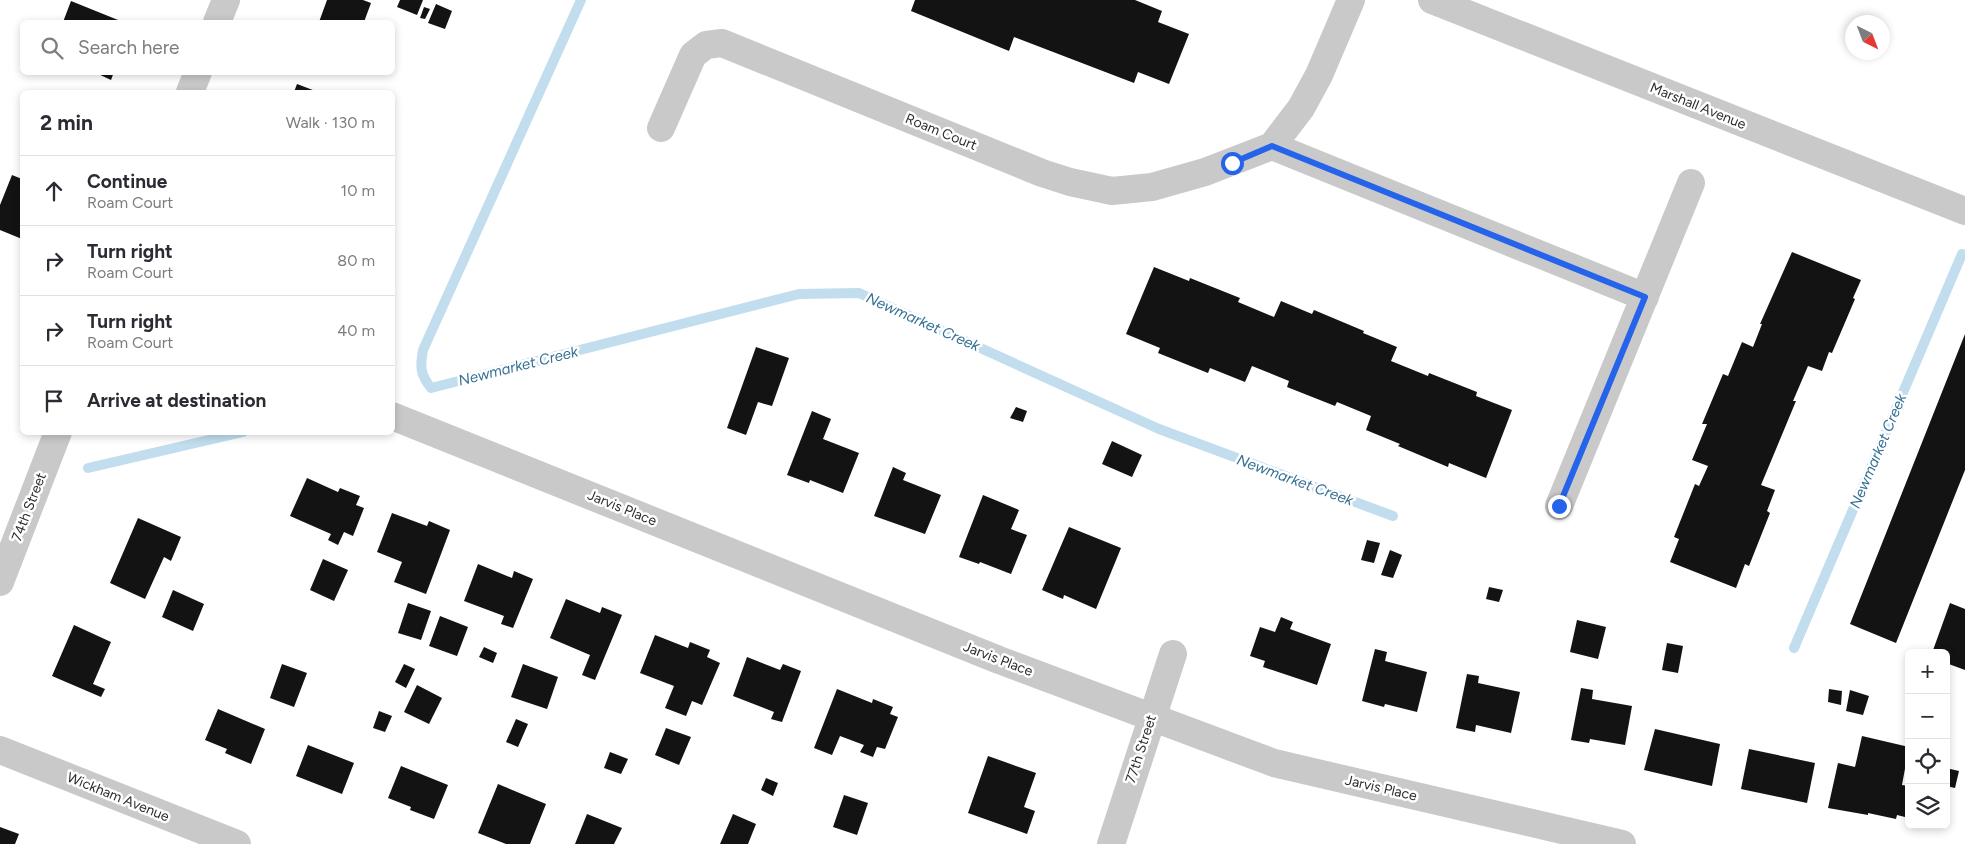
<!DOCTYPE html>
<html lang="en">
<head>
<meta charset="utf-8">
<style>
  body { margin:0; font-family:Figtree,sans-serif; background:#f2f2f3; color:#2b2b33 }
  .controls { position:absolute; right:15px; bottom:15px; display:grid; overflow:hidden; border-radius:8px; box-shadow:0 2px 8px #0003 }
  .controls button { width:45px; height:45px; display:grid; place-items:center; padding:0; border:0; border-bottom:1px solid #e1e1e2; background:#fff; color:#2b2b33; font:25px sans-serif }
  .compass { position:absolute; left:1845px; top:15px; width:45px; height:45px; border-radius:50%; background:#fff; box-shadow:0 2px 8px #0003; rotate:138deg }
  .stop { position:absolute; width:15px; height:15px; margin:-11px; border:4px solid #2563eb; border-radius:50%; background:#fff }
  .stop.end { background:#2563eb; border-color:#fff; box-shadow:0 1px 5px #0008 }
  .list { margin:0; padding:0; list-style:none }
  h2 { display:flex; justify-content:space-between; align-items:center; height:65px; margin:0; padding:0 20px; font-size:21px }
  h2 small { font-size:16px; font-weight:400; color:#7c7c81 }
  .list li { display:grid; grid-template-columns:32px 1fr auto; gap:15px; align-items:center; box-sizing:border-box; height:70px; padding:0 20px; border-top:1px solid #e1e1e2 }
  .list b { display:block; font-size:19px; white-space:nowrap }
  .list p { margin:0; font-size:16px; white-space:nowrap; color:#7c7c81 }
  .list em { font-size:16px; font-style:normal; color:#7c7c81 }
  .icon { flex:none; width:28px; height:28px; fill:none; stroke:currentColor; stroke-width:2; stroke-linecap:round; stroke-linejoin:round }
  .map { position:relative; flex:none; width:1965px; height:844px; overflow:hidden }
  .search { position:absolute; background:#fff; box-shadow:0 2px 8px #0003; left:20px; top:20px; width:375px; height:55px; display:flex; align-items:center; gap:12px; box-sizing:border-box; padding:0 18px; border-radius:8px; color:#7c7c81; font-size:19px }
  .panel { position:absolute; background:#fff; box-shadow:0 2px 8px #0003; left:20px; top:90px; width:375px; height:345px; border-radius:8px }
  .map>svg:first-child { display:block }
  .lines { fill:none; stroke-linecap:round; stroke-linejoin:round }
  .stream { stroke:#c1ddee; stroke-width:10 }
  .building { fill:#131313 }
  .minor { stroke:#c9c9c9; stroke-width:28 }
  .route { stroke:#2563eb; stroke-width:6 }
  .labels { text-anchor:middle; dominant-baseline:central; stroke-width:5; stroke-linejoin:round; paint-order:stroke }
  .street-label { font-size:14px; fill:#2c2c2c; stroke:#fff }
  .water-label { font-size:15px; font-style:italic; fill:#347194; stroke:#fff }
</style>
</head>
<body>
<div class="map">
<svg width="1965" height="844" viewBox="0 0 1965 844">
  <rect width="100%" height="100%" fill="#fff"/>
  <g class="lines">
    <path class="stream" d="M581 0 423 350C420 367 420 374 431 388L799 294 859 293 1159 429 1393 516
      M88 468 243 432
      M1794 648 1962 254"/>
  </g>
  <path class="building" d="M327 0H363L371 3 364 22H319Z
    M400 0H423L417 15 397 7Z
    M915 0H1135L1162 11 1158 22 1189 34 1169 84 1138 72 1134 83 1014 37 1009 51 911 11Z
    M71 1 123 22H63Z
    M436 4 452 11 445 29 428 23Z
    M424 7 430 9 425 19 420 18Z
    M94 72H114L111 80Z
    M297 84 318 92H294Z
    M12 175 22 179V239L0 230V205Z
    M1792 252 1861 280 1853 298 1855 299 1832 353 1829 352 1822 371 1808 366 1793 401H1796L1761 485 1775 490 1767 511 1770 513 1749 566 1745 564 1736 588 1670 562 1679 539 1674 537 1695 484 1699 486 1708 466 1692 460 1707 424H1702L1723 374 1728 376 1742 342 1753 347 1762 324H1760Z
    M1154 267 1189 281 1190 278 1240 298 1238 302 1274 317 1281 301 1312 314 1314 310 1364 331 1363 333 1397 347 1391 361 1428 376 1429 373 1477 392 1476 396 1512 410 1486 478 1449 463 1448 467 1398 446 1400 444 1366 430 1371 416 1337 402 1335 406 1287 387 1289 381 1252 366 1245 382 1210 368 1208 373 1158 353 1160 348 1126 334Z
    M1965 334V470L1896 643 1850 624Z
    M756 347 789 358 772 406 758 402 746 435 727 428Z
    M1016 407 1027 411 1023 422 1010 418Z
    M812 411 831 419 823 439 859 453 843 493 810 480 809 483 787 475Z
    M1112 441 1142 455 1132 477 1102 464Z
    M893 467 906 473 903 480 941 495 925 534 874 516Z
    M307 478 338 492 340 488 360 496 356 505 364 508 353 536 344 532 338 545 328 540 331 534 290 516Z
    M983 495 1019 510 1011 529 1027 535 1011 574 980 562 979 564 959 557Z
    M392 513 427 526 429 521 450 530 426 594 394 582 402 562 377 552Z
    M138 518 181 537 171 561 164 557 145 599 110 583Z
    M1069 527 1121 548 1096 609 1064 595 1063 599 1042 590Z
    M1367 540 1380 543 1374 563 1361 560Z
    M1390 550 1402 555 1393 578 1381 575Z
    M323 559 348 570 334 601 310 590Z
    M478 564 512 578 514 571 533 579 513 628 501 624 504 616 464 601Z
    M1489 587 1503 590 1499 602 1486 599Z
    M173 590 204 604 193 631 162 617Z
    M566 599 600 613 602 607 622 615 595 680 582 675 590 655 550 638Z
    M408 603 431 611 421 640 398 633Z
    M1950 603 1965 609V670L1946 663V653H1932Z
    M440 616 468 627 457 656 429 646Z
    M1281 617 1293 622 1290 629 1331 644 1317 685 1263 667 1265 661 1250 656 1260 627 1275 632Z
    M1577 620 1606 627 1598 659 1570 652Z
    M74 625 111 642 93 684 105 689 101 697 52 676Z
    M655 635 688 648 690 642 710 650 707 657 720 663 702 705 692 701 686 716 665 708 674 686 640 673Z
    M1667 643 1683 646 1678 673 1662 670Z
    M484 647 497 653 493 663 479 657Z
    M1375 649 1387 652 1385 661 1427 672 1417 712 1385 704 1384 707 1362 701Z
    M747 657 780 670 783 664 801 671 782 722 771 719 774 712 733 696Z
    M282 664 307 673 294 707 270 698Z
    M404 664 415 669 406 688 395 682Z
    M523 664 558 677 547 709 511 697Z
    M1467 674 1479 676 1478 683 1520 692 1511 733 1476 725 1475 732 1456 728Z
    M417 685 442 698 429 724 404 712Z
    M1581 688 1593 690 1592 699 1632 706 1625 745 1590 739 1589 743 1571 740Z
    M837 689 872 703 873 699 893 707 890 714 898 717 885 749 877 747 873 757 860 752 864 745 840 736 832 755 814 748Z
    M1829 689 1842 691 1841 705 1828 702Z
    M1850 690 1869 696 1863 715 1846 711Z
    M218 709 265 729 251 764 225 753 227 749 205 740Z
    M379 711 392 716 385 732 373 728Z
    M516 719 528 724 518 747 506 742Z
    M666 728 691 737 679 765 655 755Z
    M1655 729 1720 744 1712 786 1644 770Z
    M1862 736 1909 747 1902 785 1909 786V818L1897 815 1896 819 1868 813V815L1828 808 1838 763 1855 767Z
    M308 745 354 763 342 794 296 776Z
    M1749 749 1815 763 1807 803 1741 789Z
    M610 752 628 759 621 774 604 768Z
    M988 756 1036 773 1024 807 1035 811 1027 834 968 813Z
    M401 766 448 785 434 819 410 810 411 807 388 798Z
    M1946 768 1959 771 1955 788 1946 786Z
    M766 778 778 783 773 796 761 790Z
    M498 784 546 804 530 844H506L478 833Z
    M844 795 868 803 857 835 833 827Z
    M587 814 622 828 614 844H575Z
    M733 814 756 824 748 844H720Z
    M0 827 19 834 15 844H0Z"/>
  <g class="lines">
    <path class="minor" d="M1432 0 1965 211
      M217 22 226 0
      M190 92 198 72
      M661 128 693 55 706 45 722 43 1042 173 1070 182 1112 191 1152 187 1205 172 1272 146 1301 108 1319 75 1351 0
      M1272 146 1645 297
      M392 416 999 660 1274 763 1622 844
      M1559 506 1691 183
      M0 582 58 432
      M0 750 237 844
      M1111 844 1173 654"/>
  </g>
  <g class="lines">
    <path class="route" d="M1232 163 1272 146 1645 297 1559 506"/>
  </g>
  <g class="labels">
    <g class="street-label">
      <text transform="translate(1698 106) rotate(22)">Marshall Avenue</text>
      <text transform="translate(941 132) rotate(22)">Roam Court</text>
      <text transform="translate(29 507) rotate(-69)">74th Street</text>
      <text transform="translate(622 508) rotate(22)">Jarvis Place</text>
      <text transform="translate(998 659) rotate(21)">Jarvis Place</text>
      <text transform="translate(1141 749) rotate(-72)">77th Street</text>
      <text transform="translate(1381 788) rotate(13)">Jarvis Place</text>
      <text transform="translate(118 797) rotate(22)">Wickham Avenue</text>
    </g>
    <g class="water-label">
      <text transform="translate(923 322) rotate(24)">Newmarket Creek</text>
      <text transform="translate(518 366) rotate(-14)">Newmarket Creek</text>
      <text transform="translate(1878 451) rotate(-67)">Newmarket Creek</text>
      <text transform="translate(1295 480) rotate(20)">Newmarket Creek</text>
    </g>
  </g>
</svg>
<div class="controls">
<button>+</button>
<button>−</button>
<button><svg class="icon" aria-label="locate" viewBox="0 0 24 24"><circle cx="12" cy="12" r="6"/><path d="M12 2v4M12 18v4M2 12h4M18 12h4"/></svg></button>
<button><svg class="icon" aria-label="layers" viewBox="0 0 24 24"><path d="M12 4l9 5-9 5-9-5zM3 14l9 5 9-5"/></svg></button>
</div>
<svg class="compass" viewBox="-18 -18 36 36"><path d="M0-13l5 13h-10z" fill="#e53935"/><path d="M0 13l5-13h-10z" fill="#7c7c81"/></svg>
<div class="stop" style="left:1232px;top:163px"></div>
<div class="stop end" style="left:1559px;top:506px"></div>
<div class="search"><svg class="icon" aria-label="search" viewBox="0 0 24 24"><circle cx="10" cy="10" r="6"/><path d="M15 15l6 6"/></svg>Search here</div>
<section class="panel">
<h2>2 min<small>Walk · 130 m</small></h2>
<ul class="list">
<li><svg class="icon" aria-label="ahead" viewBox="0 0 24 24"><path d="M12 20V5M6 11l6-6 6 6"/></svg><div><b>Continue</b><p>Roam Court</p></div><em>10 m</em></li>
<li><svg class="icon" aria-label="right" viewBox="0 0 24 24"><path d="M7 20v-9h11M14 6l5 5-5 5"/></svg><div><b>Turn right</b><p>Roam Court</p></div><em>80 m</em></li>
<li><svg class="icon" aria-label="right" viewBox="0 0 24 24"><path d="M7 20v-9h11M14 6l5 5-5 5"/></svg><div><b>Turn right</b><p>Roam Court</p></div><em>40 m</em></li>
<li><svg class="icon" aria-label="arrive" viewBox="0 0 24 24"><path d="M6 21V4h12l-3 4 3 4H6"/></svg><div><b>Arrive at destination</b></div></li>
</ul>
</section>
</div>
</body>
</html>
